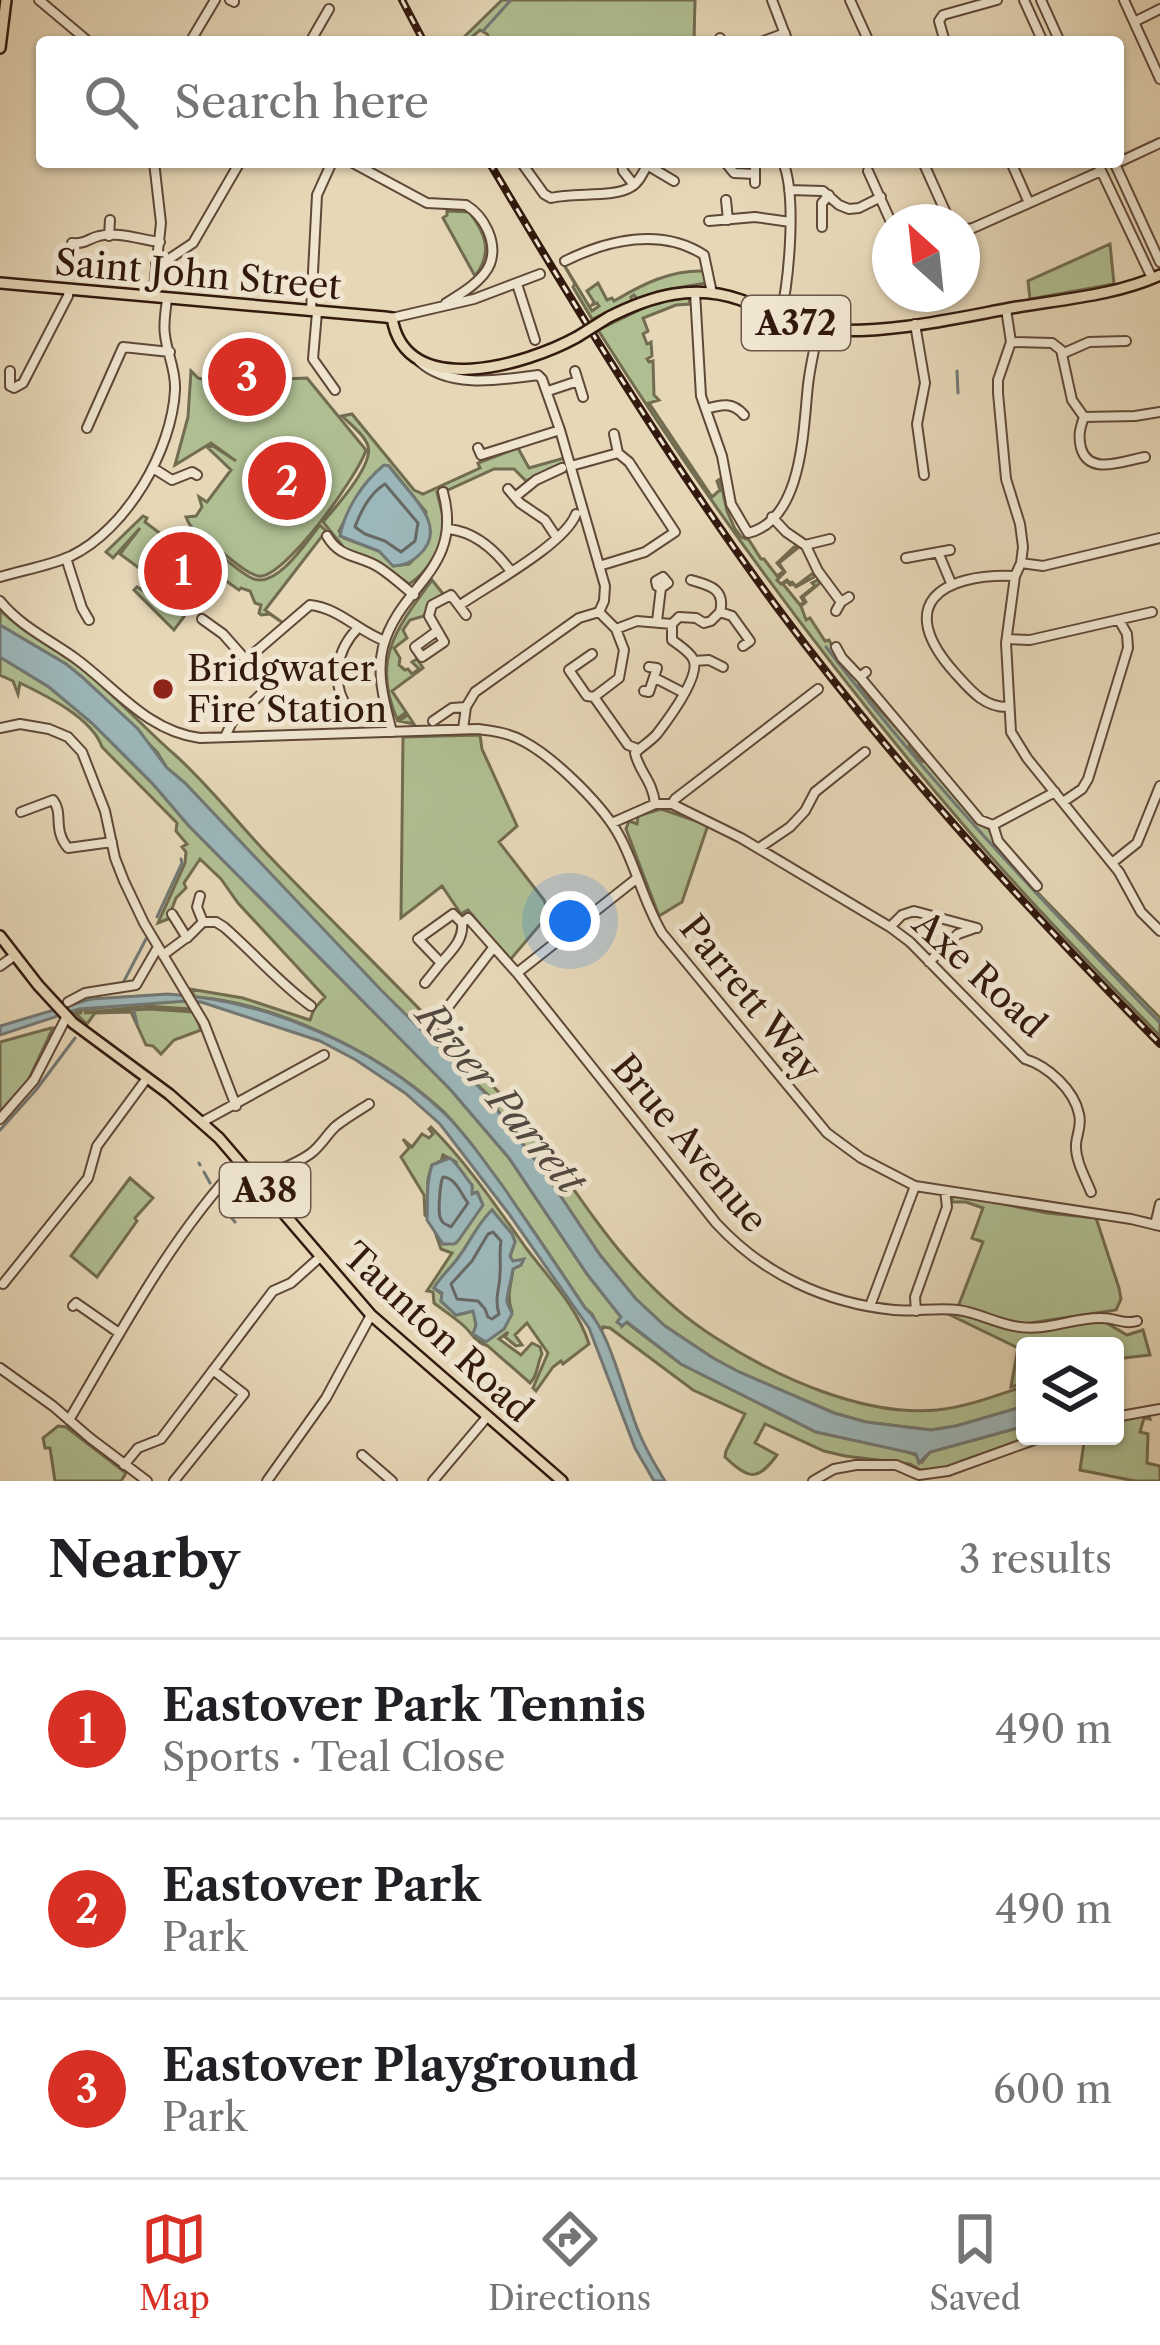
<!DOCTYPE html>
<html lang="en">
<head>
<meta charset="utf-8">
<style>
  body { margin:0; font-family:"Libre Caslon Text",serif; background:#f2f2f2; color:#202124 }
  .controls { position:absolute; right:36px; bottom:36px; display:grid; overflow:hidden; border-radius:12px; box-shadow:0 3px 9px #0004 }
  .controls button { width:108px; height:108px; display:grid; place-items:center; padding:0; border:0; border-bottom:3px solid #e0e0e0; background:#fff; color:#202124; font:60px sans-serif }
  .compass { position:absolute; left:872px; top:204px; width:108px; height:108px; border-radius:50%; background:#fff; box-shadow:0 3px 9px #0004; rotate:333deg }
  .you { position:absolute; left:570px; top:921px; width:42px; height:42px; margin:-30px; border:9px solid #fff; border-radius:50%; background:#1a73e8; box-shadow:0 0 0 18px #1a73e833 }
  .badge { display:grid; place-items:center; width:78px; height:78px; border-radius:50%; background:#d93025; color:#fff; font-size:39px; font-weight:700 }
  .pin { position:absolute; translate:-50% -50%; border:6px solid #fff; box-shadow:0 3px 12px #0006 }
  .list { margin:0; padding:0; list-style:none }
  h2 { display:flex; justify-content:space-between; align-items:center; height:156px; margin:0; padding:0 48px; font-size:51px }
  h2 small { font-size:39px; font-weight:400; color:#757577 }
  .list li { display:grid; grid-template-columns:78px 1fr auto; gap:36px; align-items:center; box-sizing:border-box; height:180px; padding:0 48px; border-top:3px solid #e0e0e0 }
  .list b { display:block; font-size:45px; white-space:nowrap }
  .list p { margin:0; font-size:39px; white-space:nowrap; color:#757577 }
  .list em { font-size:39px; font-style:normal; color:#757577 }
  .icon { flex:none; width:66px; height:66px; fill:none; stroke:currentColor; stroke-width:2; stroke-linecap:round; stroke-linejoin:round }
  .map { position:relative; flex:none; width:1160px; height:1481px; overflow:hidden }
  .search { position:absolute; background:#fff; box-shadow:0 3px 9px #0004; left:36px; right:36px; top:36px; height:132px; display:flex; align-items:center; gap:30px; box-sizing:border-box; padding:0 42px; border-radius:12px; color:#757577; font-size:45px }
  .sheet { height:696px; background:#fff }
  nav { display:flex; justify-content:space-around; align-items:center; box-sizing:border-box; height:168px; border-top:3px solid #e0e0e0; background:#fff; font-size:33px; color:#757577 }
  nav a { display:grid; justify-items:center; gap:6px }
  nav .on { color:#d93025 }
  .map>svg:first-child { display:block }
  .green { fill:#b0bf92; stroke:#726c50; stroke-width:3; fill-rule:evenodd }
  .water { fill:#9cb7ba; stroke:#727875; stroke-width:3 }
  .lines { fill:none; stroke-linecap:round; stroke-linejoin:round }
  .shore { stroke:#686864; stroke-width:3 }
  .stream { stroke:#727875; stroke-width:3 }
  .minor-casing { stroke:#604838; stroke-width:12 }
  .major-casing { stroke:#33190e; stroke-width:14 }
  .minor { stroke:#efe5d0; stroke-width:8 }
  .major { stroke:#e6d7b7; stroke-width:9 }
  .rail-casing { stroke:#33190e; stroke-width:8 }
  .rail { stroke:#efe5d0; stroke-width:3; stroke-dasharray:9; stroke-linecap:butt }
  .major-bridge-casing { stroke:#33190e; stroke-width:14; stroke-linecap:butt }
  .major-bridge { stroke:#e6d7b7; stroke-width:9 }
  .poi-dot { fill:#8f2418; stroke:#efe5d0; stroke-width:4.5 }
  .labels { text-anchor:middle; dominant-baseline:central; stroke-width:10; stroke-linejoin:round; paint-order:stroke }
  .shield { fill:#efe5d0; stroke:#6b5648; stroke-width:3 }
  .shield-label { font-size:33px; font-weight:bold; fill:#33190e }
  .street-label { font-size:36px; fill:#33190e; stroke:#efe5d0 }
  .poi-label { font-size:36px; fill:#33190e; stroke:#efe5d0; text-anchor:start }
  .water-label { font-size:39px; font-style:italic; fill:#524842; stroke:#efe5d0 }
</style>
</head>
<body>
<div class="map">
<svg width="1160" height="1481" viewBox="0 0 1160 1481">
  <rect width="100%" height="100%" fill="#e6d7b7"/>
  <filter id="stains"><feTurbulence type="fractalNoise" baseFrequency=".00167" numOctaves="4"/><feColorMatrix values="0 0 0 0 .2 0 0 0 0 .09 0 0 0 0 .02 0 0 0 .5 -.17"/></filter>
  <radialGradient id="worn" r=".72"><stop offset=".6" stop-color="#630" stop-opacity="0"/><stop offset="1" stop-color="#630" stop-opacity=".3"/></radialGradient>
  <path class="green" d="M502 0H695L694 42H492L487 34 480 30 466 42H459Z
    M447 211 469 212C486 233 493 253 475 276L443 218 447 215Z
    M1110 244 1114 284 1030 299 1028 281Z
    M560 258 592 311 599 306 597 303 592 305 594 302 587 291 598 283 607 300 612 298 614 301C643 284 670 270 704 271L706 283 665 290 637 299 634 295 631 297 632 301 635 300 592 319 573 287 575 284Z
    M689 297 690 304 676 305 643 318 648 331 643 334 647 344 651 342 652 356 647 359 649 362 653 361 654 395 659 400 649 403 712 497 720 490 717 481 720 479 727 511 735 529 741 537 749 540 761 559H764L777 576 784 571 777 563 794 547H799L779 563 785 572 777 580 781 584 787 580 790 583 792 582 796 586 813 573 814 577 796 587 793 584 790 585 787 581 783 584 800 605 804 602 801 597 815 586 812 583 818 580 820 583 803 597 806 602 801 606 806 620 810 618 825 641 829 640 837 655 859 682V687L910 743 909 747 921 761 926 762 977 823 989 829 996 844 1038 893 1160 1018V1036C1092 966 1024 896 961 822 828 667 707 502 598 330L654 303Z
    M239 368 282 379 307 378 366 450C359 474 283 581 258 576 245 573 229 557 218 549 205 540 192 533 186 517L196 516 202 507 199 497 207 502 231 470 207 447 213 446 236 461 211 443 175 465 188 417 191 371 198 378 220 384 228 393 239 389 236 379Z
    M352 414 414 490 423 494 480 468 478 463 518 448 529 468 564 458 565 462 526 481 514 469H494L448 490 446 488 437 492C439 502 443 513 444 523 446 544 426 574 409 584L379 562 345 549 323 522C335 508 374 465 368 446 365 435 350 424 342 416ZM389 466 426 512 419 554 409 564 394 566 379 551 344 538 339 531C353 506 361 478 389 466Z
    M143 516 147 518 145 522 178 547 181 544 169 535 187 532 219 555 179 606 186 614 174 630 134 590 137 587 145 592 154 579 120 554 140 528 113 558 106 552Z
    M320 525 326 531 265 610 283 623 270 614 261 615 259 613 261 605 255 603 250 591 241 588 239 590 222 578 213 591H204L189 611 184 605 221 556C231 563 243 575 254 579 278 587 307 541 320 525Z
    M432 580 444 595 430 604 424 616 410 620 403 630 407 638 394 648 400 658 399 665 405 670 408 669 412 674 419 669 412 662 417 659 423 668 392 691 414 724 399 721 406 716 404 714 397 719C371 659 397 628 432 580Z
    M0 610C24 634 55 648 81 668 114 694 144 728 174 754 210 786 240 826 273 860 338 928 406 993 470 1062 497 1090 525 1119 547 1151 598 1224 640 1290 716 1338 776 1377 864 1417 937 1410 967 1407 997 1395 1025 1386V1406L956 1426 931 1430 865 1422 834 1413 739 1372 713 1358 665 1326 636 1299 600 1255 543 1170 504 1120 488 1095 382 992 185 783 167 768 157 752 82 677 66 664 0 625Z
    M0 657 49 687 92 723 153 784 189 826 450 1089 509 1158 587 1274 621 1317 622 1326 626 1322 681 1364 816 1432 899 1449 916 1455 922 1462 930 1452 1025 1426V1436H1035L943 1470 922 1471 910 1464 845 1456 824 1451 765 1424 755 1443 777 1455C758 1481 749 1480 725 1457L726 1451 745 1414 693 1390 610 1328 603 1327 601 1333 592 1314 585 1308C554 1261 524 1215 490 1170 476 1151 461 1129 444 1112 382 1055 279 1003 195 997L190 989 243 998 310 1020 314 1009 325 997 238 903 221 879 200 859 184 883 186 888 176 898 168 919 158 923 185 863 186 852 182 847 187 844 176 831 177 823 102 747C92 718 47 696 20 683L18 694 13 681 0 675Z
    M480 735 482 749 517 826 499 842 544 900 549 914 510 960 468 910 461 914 442 886 401 918 403 737Z
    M661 809 708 825 682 902 659 916 626 829 629 821 637 824 638 816Z
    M189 1001 192 1008 190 1009 145 1006 84 1013 150 1009 194 1012 201 1030 174 1040 161 1054 153 1046 146 1045 131 1012 95 1013 87 1024 75 1013H82L75 1011 136 1003Z
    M51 1028H53L28 1081 0 1113V1042Z
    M431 1127C467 1163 496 1206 526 1248 548 1277 578 1308 589 1344L563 1364 561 1361 553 1367 536 1391 533 1388 548 1353 527 1323 515 1335 522 1345 516 1346 505 1337 508 1332 499 1339 521 1355 532 1343 540 1347 542 1354C537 1363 538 1376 530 1383L488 1346C475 1342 475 1337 466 1328 457 1319 444 1311 434 1303L433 1292 427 1291 452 1253 441 1249 435 1232 443 1244 456 1243 482 1203 478 1193 472 1195V1185L460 1173 456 1162 443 1155 442 1158H447L432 1165 428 1179 427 1217 425 1215 424 1195 401 1157 409 1148 403 1139 412 1147 422 1134 429 1138 433 1134 429 1129ZM492 1210 512 1234 515 1241 510 1257 513 1262 522 1260 521 1265 513 1269C511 1288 506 1294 512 1312L504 1329 483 1342 473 1334 476 1326 474 1311 456 1315 441 1301 443 1295 434 1288C442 1274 450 1270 458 1258 470 1242 476 1226 492 1210Z
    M130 1178 153 1198 135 1218 137 1221 97 1277 71 1256Z
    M954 1194 1047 1213 1096 1218 1119 1288 1121 1299 1116 1310 1024 1324 958 1307 983 1242 972 1238 983 1208 966 1202H951Z
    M946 1313 969 1316 1011 1329 1093 1322H1105L1127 1335 1143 1330 1150 1355 1115 1359V1346H1025V1383L1011 1387 1018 1348Z
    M1148 1413 1150 1419 1144 1418 1140 1432 1148 1434 1147 1463 1160 1466V1481H1135L1080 1470 1085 1436H1115V1419Z
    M58 1426 66 1427 126 1473 121 1481H55L50 1448H45L43 1438Z"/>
  <path class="water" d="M384 465 389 466C405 491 452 525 419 555 410 563 405 565 393 566L379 551 340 536C345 510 362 483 384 465Z
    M0 625 66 664 82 677 138 729 167 768 185 783 382 991 488 1096 504 1120 543 1170 600 1255 636 1299 665 1326 713 1358 739 1372 834 1413 866 1422 931 1430 956 1426 1025 1406V1426L930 1452 919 1463 916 1454 816 1432 681 1364 627 1322 622 1326 617 1322 621 1317 587 1274 509 1158 450 1089 189 826 153 784 92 723 49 687 0 657Z
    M168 994C265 1000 373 1045 444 1113 466 1134 484 1161 502 1185 530 1226 558 1267 585 1308 610 1329 624 1397 638 1430 645 1448 655 1465 665 1481H654L635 1448 589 1328 509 1214 440 1124 405 1093 356 1060 320 1041 201 1002 187 1001 79 1009 0 1035V1026L91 999Z
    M450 1158C458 1164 465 1177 472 1185V1194L477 1192 483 1205 458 1241 454 1244H443L427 1220C428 1201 426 1182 432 1165Z
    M492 1210 512 1234 515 1242 510 1256 513 1261 524 1259 521 1265 513 1269C512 1277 506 1297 507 1302 508 1306 511 1310 512 1314L504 1329 486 1342 473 1334 476 1325 473 1311 456 1315 441 1301 442 1293 434 1288C441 1276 450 1269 458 1258 470 1243 477 1224 492 1210Z"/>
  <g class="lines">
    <path class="shore" d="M385 484 418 523 415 541 401 552 385 541 365 534 355 527C360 512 371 492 385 484Z
      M443 1177C456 1178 461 1194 468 1203L451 1227C446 1224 442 1224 440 1217 438 1210 440 1183 443 1177Z
      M493 1232 501 1241C499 1253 501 1262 500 1273 500 1288 494 1298 499 1314L492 1319 488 1317 485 1309 478 1301 457 1299 451 1284 472 1261 488 1234Z"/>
    <path class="stream" d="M483 31 511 0
      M957 371 958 393
      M826 647C928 781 1043 902 1160 1023
      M157 917 182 863 181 859
      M123 983 146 939
      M134 1011 137 1024
      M0 1130 36 1090 75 1038
      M199 1163 200 1165
      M204 1172 210 1183
      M230 1216 235 1222"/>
    <g class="minor-casing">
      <path id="minor" d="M39 0 89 42
        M230 0 234 2
        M772 0 788 42
        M850 0 869 42
        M1024 0 1043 42
        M1041 0 1060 42
        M1124 0 1160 79
        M1134 22 1160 9
        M720 38V42
        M190 42 215 0
        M310 42 329 9
        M761 42 785 33
        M945 42 939 21 943 15 997 0
        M351 162 427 203 466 205C484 216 498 242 490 264 483 281 461 294 446 303
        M521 162 544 194 551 198C573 192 615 198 631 187 640 182 644 170 649 162
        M622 162 623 171 634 185
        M725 162 734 173 755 174
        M923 162 950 222
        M1011 162 1029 203
        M1097 162 1152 278
        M1114 162 1160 262
        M1115 164 1160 143
        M647 165 674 181
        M868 171 891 222
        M755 183V164
        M789 190 823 191 839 205 849 209 859 208 881 197
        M726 200 728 220
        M709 221 755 217 790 222
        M822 227V203L829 195
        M962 230 973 228 1101 171
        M109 236 110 220
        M72 243C86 244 87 239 99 236 117 231 142 240 160 242
        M565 261C607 240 661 227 704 255L712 293
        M156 264 169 259 193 243 240 162
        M517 284 535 340
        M695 292 701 396 722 456 731 504 748 533C803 520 803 430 808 385 810 366 815 348 818 329
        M153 297 161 223 154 162
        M1006 309 1011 342 998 380V393L1006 479 1020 524 1023 547 1021 563 1015 576 1006 643 1011 732 1027 758 1119 872 1141 912 1160 931
        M311 311 317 195 332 162
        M317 312 313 359 335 390
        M392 318 474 299 540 274
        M780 318C789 282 797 196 783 162
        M915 324 925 383 917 424 924 475
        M1011 342 1052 343 1061 350 1072 400 1084 417 1135 416 1160 412
        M1064 353 1089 342 1126 341
        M419 361C449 389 500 380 538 375L542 379 560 430 605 586 604 601 599 612 579 618 475 692 466 707 463 729
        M10 371V386L14 388 23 383 68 296 69 289
        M575 371 583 397
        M548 391 578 381
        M706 409C722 404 733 402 744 415
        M1084 417C1080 428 1078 436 1081 448 1089 476 1123 461 1145 457
        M87 428 123 347 170 352
        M478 448 481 455 560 430
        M571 466 618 453
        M153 468 172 480 192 472 197 475
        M508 489 520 503 545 520 557 538
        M515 497 536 480 562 468
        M772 517 786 532 805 545 830 539
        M449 529C475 532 495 550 510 570
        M327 536C340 559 361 555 380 568 392 576 403 586 414 595
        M806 546 818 571 841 602
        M938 552 951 583
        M66 558 82 608 89 620
        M906 558 950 550
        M1021 563 1043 566 1160 538
        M599 566 645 552 675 532 629 462 618 453 614 434
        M0 577C23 570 49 566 71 556 127 529 172 450 175 390 176 369 167 354 165 335 163 324 166 310 167 298
        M691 580C708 585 726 588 720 612L732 616 750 641 743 646
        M0 601C20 626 50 640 75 658 116 688 147 731 200 738L478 729C494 731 509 733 523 741 555 758 605 807 621 839 637 870 644 903 662 933L827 1133 861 1158 915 1186 1131 1219 1160 1226
        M460 605C489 585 565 544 576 514
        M836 611 841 602 849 597
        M599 612 616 629 637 621 672 624V640C679 645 690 652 693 659 702 675 667 721 657 734 651 741 642 746 635 753 639 772 653 781 655 804
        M202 619 223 634 246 660
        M657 621 661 588 657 586 656 581 663 577 668 583 661 588
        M672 624 679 617 696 618 704 623 711 621 720 612
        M358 628C336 650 330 684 349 710H360
        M616 629 624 650 619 678 594 697 628 745 638 749
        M437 631 415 647 422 657 444 642 429 616 432 605 451 595 466 615
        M1007 639 1030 640 1152 612
        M836 647 842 658 860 677 866 672
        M592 654 569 670 587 696 594 697
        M694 661 709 660 723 667
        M239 666 310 605C339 608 358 631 385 641
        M860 677 980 820 993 825 998 841 1037 886
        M655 678 684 693
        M644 691 649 692 657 668 649 667
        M1009 707C985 708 971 691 955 673 894 605 940 573 1015 576
        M433 721 452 708 466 707
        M0 728 20 724 49 729 68 737 82 752 105 811 115 858 124 881 144 923 204 1023 236 1106
        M392 732C385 704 376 675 383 647 400 584 464 570 443 492
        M225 737 232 722 290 666 294 665
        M1063 802 1082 789 1088 779 1128 648 1127 634 1119 620
        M672 804 675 799 818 689
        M21 812 53 800C64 814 52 829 68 848L112 842
        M612 823 655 804H672L741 838 890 927 910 942 1025 1059C1048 1066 1074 1090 1079 1114 1082 1126 1077 1133 1076 1144 1075 1160 1085 1177 1091 1192
        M993 825 1055 792
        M759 848 790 827 805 811 815 792 865 752
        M1112 863 1137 843 1160 786
        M200 896 197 907 203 922
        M172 914 187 938 203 922H216L224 927C253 952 280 984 311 1006
        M890 927 902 915 914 911 977 928
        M163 955 186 938
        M929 962 958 934 975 928
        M441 963C451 951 464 940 462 923
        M0 966 14 956
        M517 973 636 879
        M425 983 441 963 418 939 453 914 462 923 468 918 517 973 716 1223C763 1274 825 1303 894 1310 915 1312 937 1307 958 1310 980 1313 999 1325 1020 1327 1047 1331 1075 1317 1102 1318 1116 1318 1124 1325 1137 1321
        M68 1002 85 993 136 985 158 947
        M445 1011 493 948
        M0 1119 34 1080 67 1016
        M202 1122 324 1055
        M258 1181C275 1170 293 1166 310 1154 321 1146 327 1134 336 1126 346 1118 358 1111 369 1104
        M1155 1225 1160 1204
        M3 1284 88 1178 97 1146 147 1078
        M73 1306 76 1303 119 1333
        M870 1306 915 1186
        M916 1311 915 1297 947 1207 945 1191
        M0 1368 53 1406 90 1438 147 1481
        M1115 1417 1160 1409
        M69 1420C122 1330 169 1240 240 1163
        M362 1455 392 1481
        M124 1465 138 1448 161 1439 273 1291 291 1283 319 1258
        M174 1481 244 1394 213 1370
        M267 1481 326 1398 371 1315
        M433 1481 487 1417
        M813 1481 834 1469 856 1465H896L919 1475 948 1471 1045 1436"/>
    </g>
    <g class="major-casing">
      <path id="major" d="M0 48 6 0
        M0 283 385 317 392 318C406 402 528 364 577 337
        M609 317C651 296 694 283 741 300 769 311 796 328 827 330 890 334 956 318 1017 307 1065 299 1116 295 1160 275
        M0 936 38 985 73 1023 169 1094 219 1138 371 1315 562 1481"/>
    </g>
    <use href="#minor" class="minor"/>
    <use href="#major" class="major"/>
    <g class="rail-casing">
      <path id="rail" d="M402 0 424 42
        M489 162C579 314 671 464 776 606 892 762 1024 906 1160 1044"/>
    </g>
    <use href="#rail" class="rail"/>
    <g class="major-bridge-casing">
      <path id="major-bridge" d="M577 337 609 317"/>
    </g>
    <use href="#major-bridge" class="major-bridge"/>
  </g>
  <circle class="poi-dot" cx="163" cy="689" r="12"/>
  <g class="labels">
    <g class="shield">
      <rect x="742" y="296" width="108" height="54" rx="9"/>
      <rect x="220" y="1163" width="90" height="54" rx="9"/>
    </g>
    <g class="shield-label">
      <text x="796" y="323">A372</text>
      <text x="265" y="1190">A38</text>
    </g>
    <g class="street-label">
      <text transform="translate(198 274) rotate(5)">Saint John Street</text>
      <text transform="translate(980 974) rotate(43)">Axe Road</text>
      <text transform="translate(751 998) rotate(51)">Parrett Way</text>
      <text transform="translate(690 1143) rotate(50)">Brue Avenue</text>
      <text transform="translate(438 1332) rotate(43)">Taunton Road</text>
    </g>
    <g class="poi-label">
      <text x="187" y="668">Bridgwater<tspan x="187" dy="41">Fire Station</tspan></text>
    </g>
    <g class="water-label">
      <text transform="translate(501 1098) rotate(50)">River Parrett</text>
    </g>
  </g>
  <rect width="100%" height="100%" filter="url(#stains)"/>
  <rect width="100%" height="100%" fill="url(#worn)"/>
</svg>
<div class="controls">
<button><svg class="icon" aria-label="layers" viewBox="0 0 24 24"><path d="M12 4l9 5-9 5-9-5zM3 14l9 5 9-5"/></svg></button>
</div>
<svg class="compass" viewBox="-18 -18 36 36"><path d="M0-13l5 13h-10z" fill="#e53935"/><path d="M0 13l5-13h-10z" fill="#757577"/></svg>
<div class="you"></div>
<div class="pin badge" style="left:183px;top:571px">1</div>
<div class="pin badge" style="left:287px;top:481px">2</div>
<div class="pin badge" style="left:247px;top:377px">3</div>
<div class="search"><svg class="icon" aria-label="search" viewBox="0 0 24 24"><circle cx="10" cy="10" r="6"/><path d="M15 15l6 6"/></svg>Search here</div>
</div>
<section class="sheet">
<h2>Nearby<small>3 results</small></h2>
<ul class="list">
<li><span class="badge">1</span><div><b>Eastover Park Tennis</b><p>Sports · Teal Close</p></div><em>490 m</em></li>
<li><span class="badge">2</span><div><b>Eastover Park</b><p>Park</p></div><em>490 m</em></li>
<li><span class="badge">3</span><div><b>Eastover Playground</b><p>Park</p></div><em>600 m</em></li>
</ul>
</section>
<nav>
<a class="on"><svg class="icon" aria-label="map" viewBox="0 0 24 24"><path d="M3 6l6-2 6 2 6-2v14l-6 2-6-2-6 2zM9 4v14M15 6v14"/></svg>Map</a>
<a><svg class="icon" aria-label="directions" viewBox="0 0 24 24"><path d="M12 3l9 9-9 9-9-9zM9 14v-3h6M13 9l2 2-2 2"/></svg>Directions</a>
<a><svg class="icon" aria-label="saved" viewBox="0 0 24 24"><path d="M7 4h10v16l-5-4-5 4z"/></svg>Saved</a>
</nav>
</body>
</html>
